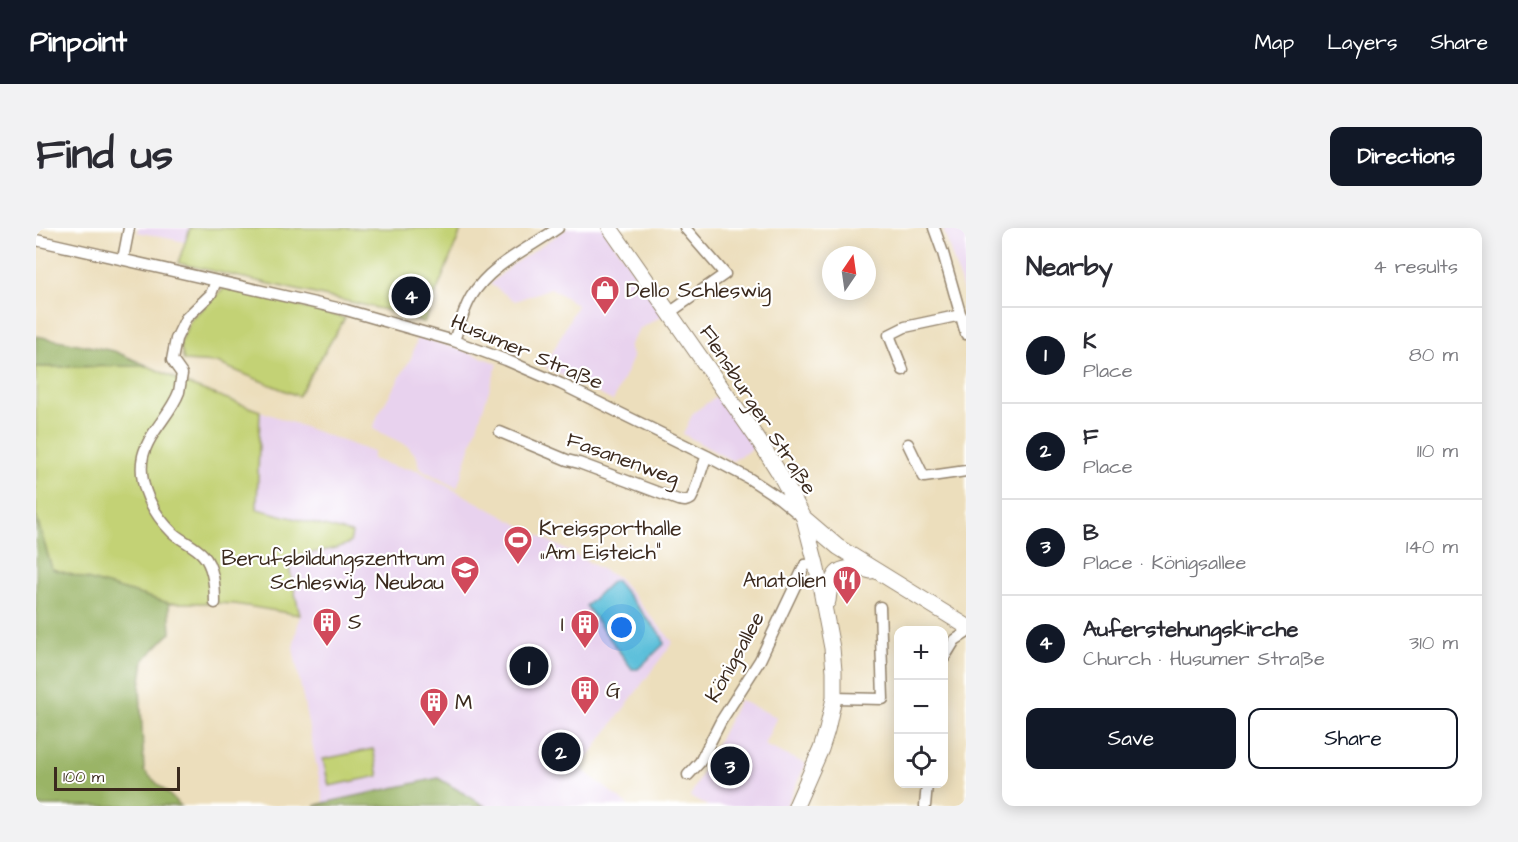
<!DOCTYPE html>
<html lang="en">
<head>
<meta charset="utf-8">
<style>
  body { margin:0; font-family:"Architects Daughter",sans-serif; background:#f2f2f3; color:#2b2b33 }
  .controls { position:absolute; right:18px; bottom:18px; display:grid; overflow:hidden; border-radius:12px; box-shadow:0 3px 15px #0003 }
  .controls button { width:54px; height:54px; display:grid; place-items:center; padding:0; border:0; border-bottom:2px solid #e1e1e2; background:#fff; color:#2b2b33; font:30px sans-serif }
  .compass { position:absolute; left:786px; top:18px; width:54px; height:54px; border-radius:50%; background:#fff; box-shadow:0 3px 15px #0003; rotate:13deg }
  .scale { position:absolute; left:18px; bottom:15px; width:126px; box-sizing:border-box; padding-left:6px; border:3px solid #3b2a1e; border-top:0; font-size:16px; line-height:21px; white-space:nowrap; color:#3b2a1e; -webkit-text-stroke:4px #fff; paint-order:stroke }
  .you { position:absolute; left:586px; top:400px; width:21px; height:21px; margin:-15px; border:4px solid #fff; border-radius:50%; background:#1a73e8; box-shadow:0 0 0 9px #1a73e833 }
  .badge { display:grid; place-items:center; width:39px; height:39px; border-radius:50%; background:#111827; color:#fff; font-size:20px; font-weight:700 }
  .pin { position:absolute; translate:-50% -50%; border:3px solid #fff; box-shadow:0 2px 6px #0006 }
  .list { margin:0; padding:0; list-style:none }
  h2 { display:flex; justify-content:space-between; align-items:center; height:78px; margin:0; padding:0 24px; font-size:26px }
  h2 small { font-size:20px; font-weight:400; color:#7c7c81 }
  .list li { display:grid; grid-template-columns:39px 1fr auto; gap:18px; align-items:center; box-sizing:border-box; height:96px; padding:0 24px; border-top:2px solid #e1e1e2 }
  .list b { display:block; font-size:22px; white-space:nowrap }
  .list p { margin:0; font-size:20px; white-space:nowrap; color:#7c7c81 }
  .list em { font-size:20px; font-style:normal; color:#7c7c81 }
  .actions { display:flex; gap:12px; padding:18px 24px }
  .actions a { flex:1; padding:14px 0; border:2px solid #111827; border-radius:12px; text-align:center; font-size:21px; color:#111827 }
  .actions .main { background:#111827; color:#fff }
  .icon { flex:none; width:33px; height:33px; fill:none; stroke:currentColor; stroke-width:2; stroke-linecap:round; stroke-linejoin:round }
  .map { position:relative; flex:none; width:930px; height:578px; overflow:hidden; border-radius:12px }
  header { display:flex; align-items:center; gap:36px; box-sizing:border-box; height:84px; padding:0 30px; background:#111827; color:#fff }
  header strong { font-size:28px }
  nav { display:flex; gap:33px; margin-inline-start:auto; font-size:21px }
  .intro { display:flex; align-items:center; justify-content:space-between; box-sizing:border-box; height:144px; padding:0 36px }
  h1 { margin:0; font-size:42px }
  .button { padding:15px 27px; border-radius:12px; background:#111827; color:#fff; font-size:21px; font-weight:700 }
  main { display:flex; gap:36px; padding:0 36px }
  aside { flex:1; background:#fff; border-radius:12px; box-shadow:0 3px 15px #0003 }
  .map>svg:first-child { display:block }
  .built { fill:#e8d2ee }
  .green { fill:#c3d274; stroke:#7f7e49; stroke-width:1.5 }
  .forest { fill:#9ab466; stroke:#6a6f42; stroke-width:1.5 }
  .water { fill:#5cbfda; stroke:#4c747c; stroke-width:1.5 }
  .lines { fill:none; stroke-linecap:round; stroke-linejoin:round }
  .street-casing { stroke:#94846d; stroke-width:13 }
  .secondary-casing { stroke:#94846d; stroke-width:17 }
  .street { stroke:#fff; stroke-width:10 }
  .secondary { stroke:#fff; stroke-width:15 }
  .labels { text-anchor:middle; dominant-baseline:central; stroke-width:4.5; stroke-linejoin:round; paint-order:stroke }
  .poi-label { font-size:21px; fill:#3b2a1e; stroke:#fff; text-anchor:start }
  .street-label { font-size:21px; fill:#3b2a1e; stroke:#fff }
</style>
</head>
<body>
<header>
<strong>Pinpoint</strong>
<nav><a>Map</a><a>Layers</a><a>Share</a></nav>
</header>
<div class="intro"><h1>Find us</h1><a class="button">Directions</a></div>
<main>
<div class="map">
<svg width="930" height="578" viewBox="0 0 930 578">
  <rect width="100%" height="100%" fill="#fff"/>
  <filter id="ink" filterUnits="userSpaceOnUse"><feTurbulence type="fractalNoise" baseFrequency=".0167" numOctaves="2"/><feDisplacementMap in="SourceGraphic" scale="12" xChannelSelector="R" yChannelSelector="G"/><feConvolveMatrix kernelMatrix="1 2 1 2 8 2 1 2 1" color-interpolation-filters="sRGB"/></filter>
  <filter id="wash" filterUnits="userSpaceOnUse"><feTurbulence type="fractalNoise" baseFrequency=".008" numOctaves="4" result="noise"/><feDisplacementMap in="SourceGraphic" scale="24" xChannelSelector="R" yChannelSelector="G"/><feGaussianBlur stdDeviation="1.35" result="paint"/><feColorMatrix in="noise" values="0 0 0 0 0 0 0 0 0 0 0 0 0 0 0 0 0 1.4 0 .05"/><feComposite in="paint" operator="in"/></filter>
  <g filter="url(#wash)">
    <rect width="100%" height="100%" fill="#ecdebc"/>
    <path class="built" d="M102 0H154L149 14 101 4Z
      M532 0H567L628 87 603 101 593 118 597 130 577 173 509 139 541 77 515 60 479 73 454 56 476 37Z
      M907 0H930V71L913 19Z
      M382 109 416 119 462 135 421 260 383 240 381 229 372 218 337 201 342 187 375 130Z
      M682 167 718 220 696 233 647 206 657 185Z
      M224 183 337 224 336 231 360 239 381 242 582 350 637 414 544 540 592 577 591 578H449L402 550 288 575 257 420 264 387 251 330 301 320 221 281Z
      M703 472 741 489 728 517 770 536 750 578H672L654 569Z"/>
    <path class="green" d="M154 0H426L388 95 354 83 142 35Z
      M189 60 309 90 262 168 181 135 148 133 144 116 155 91Z
      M112 138 156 158 224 183 221 281 316 305 314 315 301 320 251 330 264 387 199 376 179 375H133L16 341 0 288V139Z
      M337 521 343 548 293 558 287 531Z"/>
    <path class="forest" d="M0 108 78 123 112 138 0 139Z
      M0 288 16 341 133 375 135 404 108 432 104 459 108 543 145 578H0Z
      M402 550 449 578H279L288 575Z"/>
    <path class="water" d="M576 353H580L626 408 628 416 602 441H596L550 378Z"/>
  </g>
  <g filter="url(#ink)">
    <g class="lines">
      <g class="street-casing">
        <path id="street" d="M898 0 907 25 930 106
          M0 12 310 82 418 113 470 132 525 156 671 228 714 251 743 270 764 287
          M87 31 93 0
          M633 85 689 46 649 0
          M418 113C423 98 427 83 435 69 454 37 492 21 522 0
          M867 142 853 107 869 99 925 87
          M464 204 531 232 543 235 642 272 649 273 655 271C662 259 664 242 671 228
          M872 216 888 249 930 243
          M179 375C179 359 178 339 167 327 159 318 146 313 137 305 117 286 101 256 107 228 113 204 135 186 143 164 144 158 145 151 146 146L136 132 140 111 150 90 175 66 180 53
          M908 430 919 412 930 405
          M798 470 847 471 844 379
          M652 547 664 534 685 493 724 432 769 337 780 336
          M889 578 891 556"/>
      </g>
      <g class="secondary-casing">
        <path id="secondary" d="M574 0 725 216 742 243 768 290 780 336 796 420 798 443V470L791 502 785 521 760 578
          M768 290 802 319 930 398
          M792 373C795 342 804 335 835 343"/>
      </g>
      <use href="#street" class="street"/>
      <use href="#secondary" class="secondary"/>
    </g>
  </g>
  <defs>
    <g id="shop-pin" transform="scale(1.5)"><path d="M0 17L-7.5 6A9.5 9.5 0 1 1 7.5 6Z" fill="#d1495b" stroke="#fff"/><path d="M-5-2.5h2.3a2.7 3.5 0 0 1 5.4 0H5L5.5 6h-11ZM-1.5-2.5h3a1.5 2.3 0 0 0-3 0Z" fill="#fff"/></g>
    <g id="stadium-pin" transform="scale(1.5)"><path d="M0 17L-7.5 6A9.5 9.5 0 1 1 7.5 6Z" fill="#d1495b" stroke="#fff"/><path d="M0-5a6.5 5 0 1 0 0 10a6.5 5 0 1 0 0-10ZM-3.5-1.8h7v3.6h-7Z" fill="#fff"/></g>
    <g id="school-pin" transform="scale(1.5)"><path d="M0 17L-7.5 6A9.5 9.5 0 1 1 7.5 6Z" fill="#d1495b" stroke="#fff"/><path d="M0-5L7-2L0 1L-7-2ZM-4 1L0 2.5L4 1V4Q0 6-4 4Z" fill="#fff"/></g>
    <g id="restaurant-pin" transform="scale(1.5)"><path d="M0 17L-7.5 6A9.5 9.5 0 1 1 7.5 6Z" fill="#d1495b" stroke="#fff"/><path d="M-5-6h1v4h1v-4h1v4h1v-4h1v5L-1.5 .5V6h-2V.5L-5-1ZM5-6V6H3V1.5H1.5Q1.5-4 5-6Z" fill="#fff"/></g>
    <g id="building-pin" transform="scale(1.5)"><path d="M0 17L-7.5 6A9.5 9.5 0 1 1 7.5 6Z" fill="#d1495b" stroke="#fff"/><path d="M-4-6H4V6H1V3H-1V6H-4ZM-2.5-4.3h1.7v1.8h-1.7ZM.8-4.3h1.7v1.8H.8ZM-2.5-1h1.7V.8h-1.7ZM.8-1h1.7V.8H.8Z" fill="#fff"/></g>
  </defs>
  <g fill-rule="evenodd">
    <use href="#shop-pin" x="569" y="62"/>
    <use href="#stadium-pin" x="482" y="312"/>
    <use href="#school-pin" x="429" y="342"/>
    <use href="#restaurant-pin" x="811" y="352"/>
    <use href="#building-pin" x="291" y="394"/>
    <use href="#building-pin" x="549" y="396"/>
    <use href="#building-pin" x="549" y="462"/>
    <use href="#building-pin" x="398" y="474"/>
  </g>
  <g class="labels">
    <g class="poi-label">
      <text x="590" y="62">Dello Schleswig</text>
      <text x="503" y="300">Kreissporthalle<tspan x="503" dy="24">„Am Eisteich“</tspan></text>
      <text x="408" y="330" text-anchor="end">Berufsbildungszentrum<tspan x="408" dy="24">Schleswig, Neubau</tspan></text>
      <text x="790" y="352" text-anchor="end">Anatolien</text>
      <text x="312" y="394">S</text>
      <text x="528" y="396" text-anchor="end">I</text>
      <text x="570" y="462">G</text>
      <text x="419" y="474">M</text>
    </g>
    <g class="street-label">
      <text transform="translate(491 124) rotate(23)">Husumer Straße</text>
      <text transform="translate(722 182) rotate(57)">Flensburger Straße</text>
      <text transform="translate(587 231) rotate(20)">Fasanenweg</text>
      <text transform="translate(699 429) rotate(-61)">Königsallee</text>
    </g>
  </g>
</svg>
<div class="controls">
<button>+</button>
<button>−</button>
<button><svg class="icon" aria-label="locate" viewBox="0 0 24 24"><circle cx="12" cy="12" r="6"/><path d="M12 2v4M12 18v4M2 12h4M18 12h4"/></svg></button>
</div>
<svg class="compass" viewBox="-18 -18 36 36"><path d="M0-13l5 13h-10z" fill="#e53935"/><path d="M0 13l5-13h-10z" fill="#7c7c81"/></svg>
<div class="scale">100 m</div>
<div class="you"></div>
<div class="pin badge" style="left:493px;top:438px">1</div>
<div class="pin badge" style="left:525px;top:524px">2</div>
<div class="pin badge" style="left:694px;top:538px">3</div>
<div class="pin badge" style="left:375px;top:68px">4</div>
</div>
<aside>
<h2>Nearby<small>4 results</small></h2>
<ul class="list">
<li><span class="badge">1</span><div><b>K</b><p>Place</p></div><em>80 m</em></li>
<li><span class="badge">2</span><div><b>F</b><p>Place</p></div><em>110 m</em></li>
<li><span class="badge">3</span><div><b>B</b><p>Place · Königsallee</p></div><em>140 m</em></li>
<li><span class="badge">4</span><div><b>Auferstehungskirche</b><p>Church · Husumer Straße</p></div><em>310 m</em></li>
</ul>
<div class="actions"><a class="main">Save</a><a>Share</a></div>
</aside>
</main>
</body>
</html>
